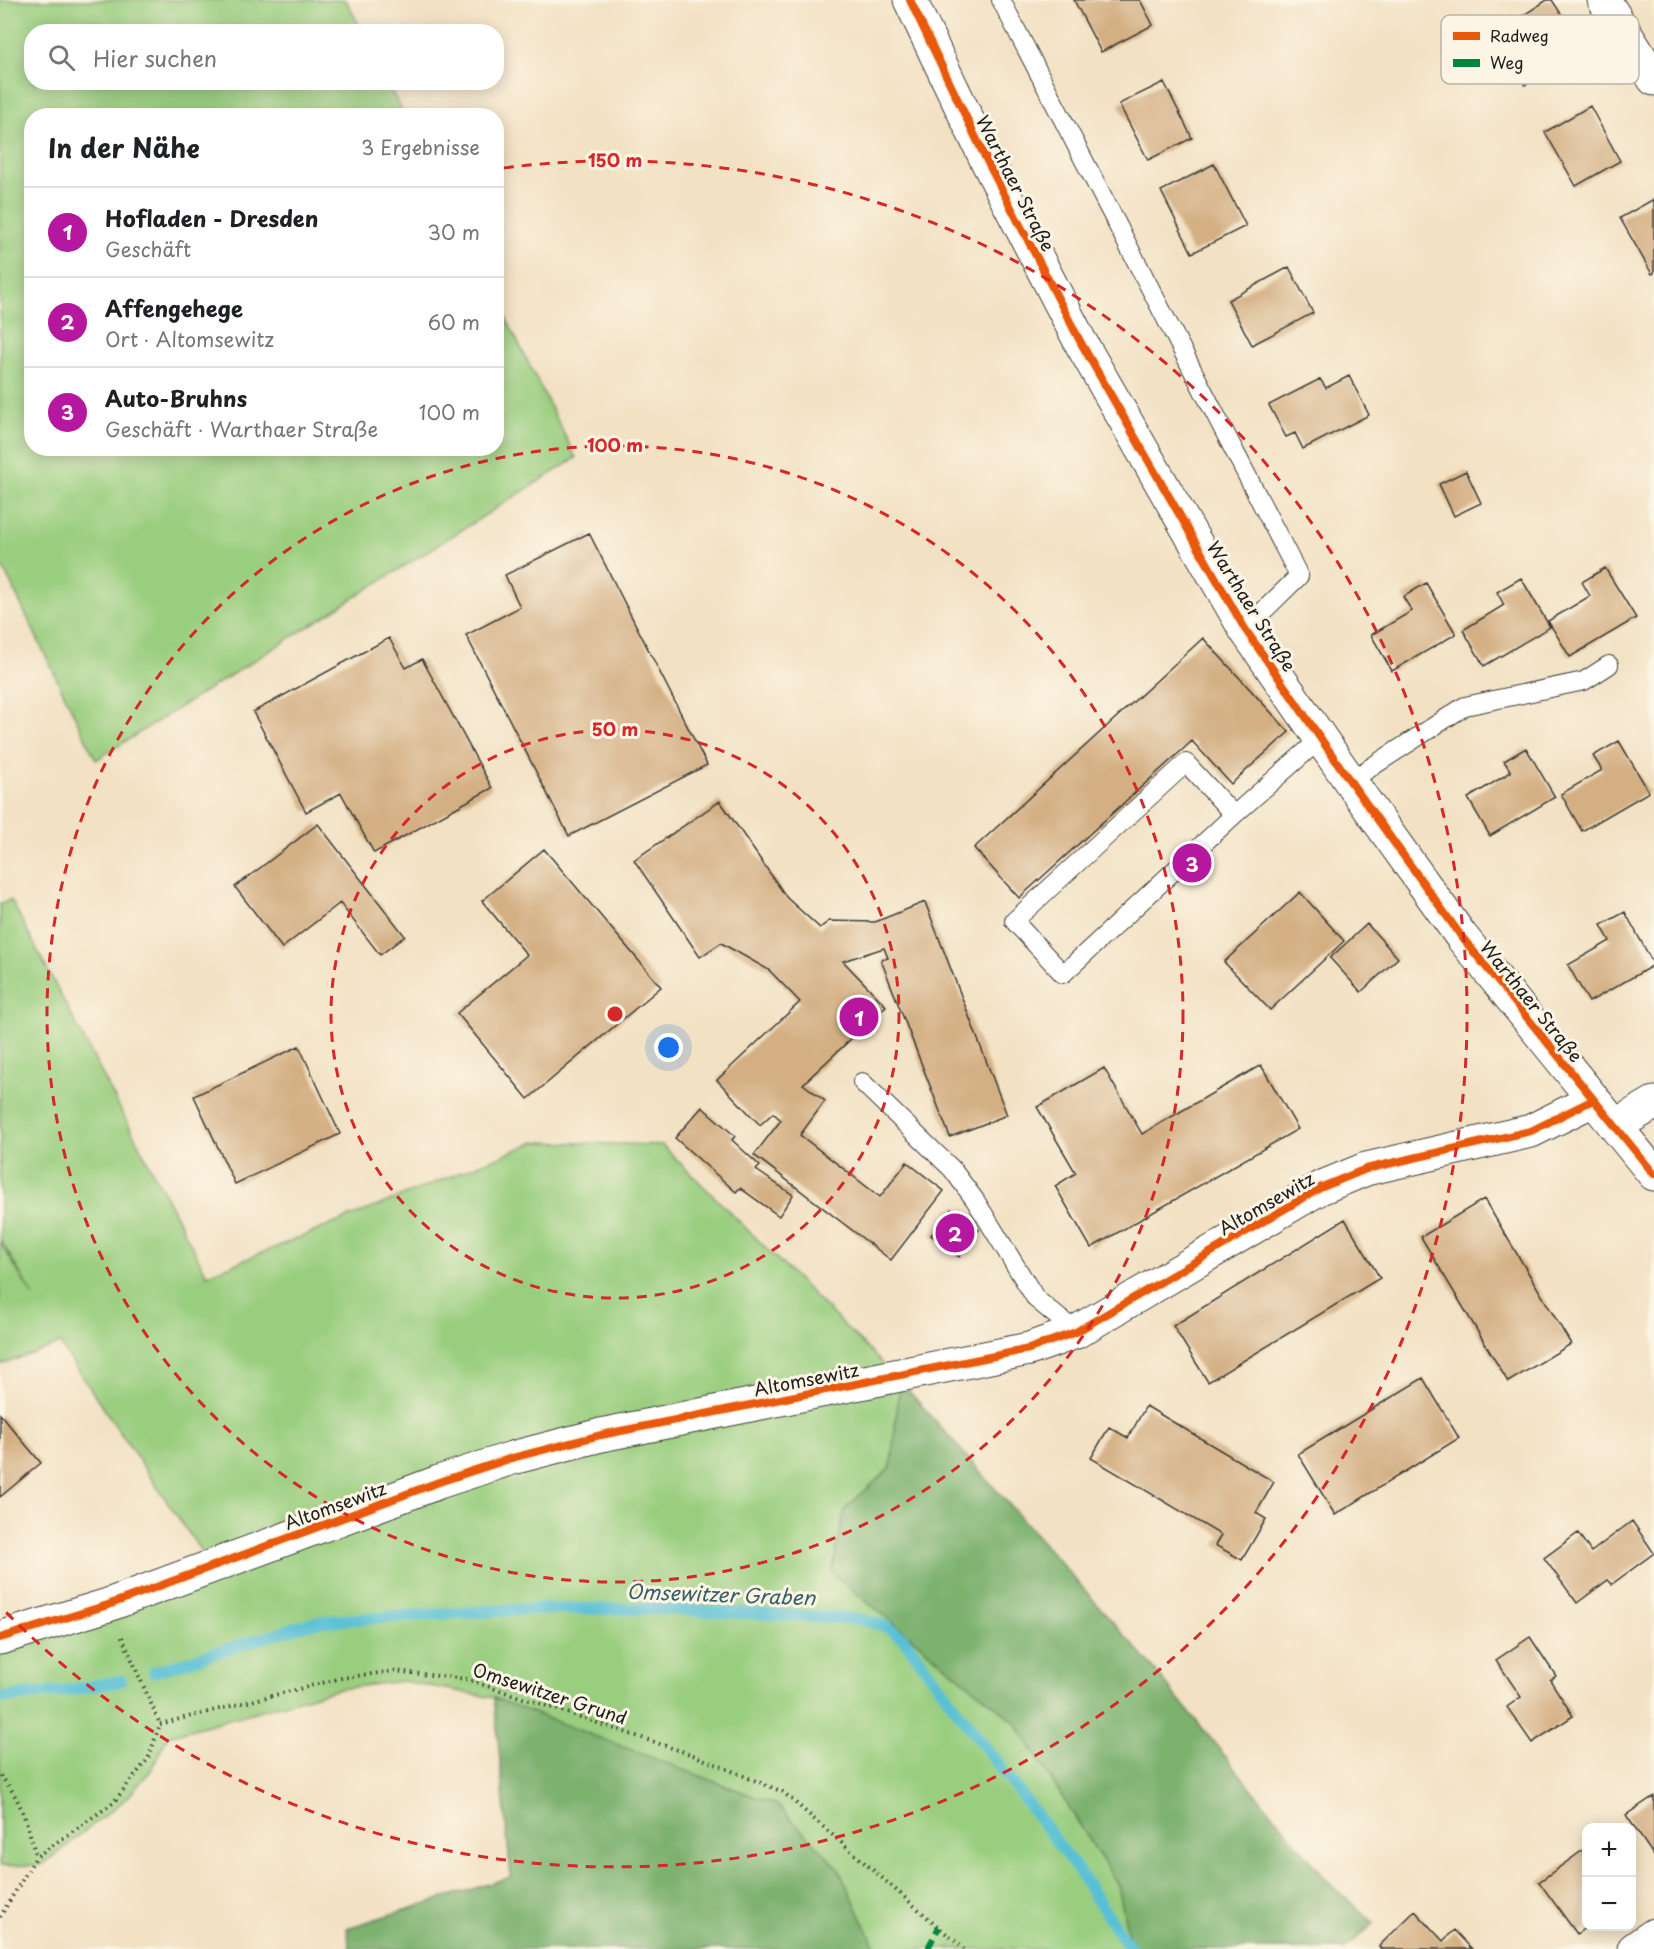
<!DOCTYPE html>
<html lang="de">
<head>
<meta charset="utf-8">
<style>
  body { margin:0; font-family:"Playpen Sans",sans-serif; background:#f6f6f6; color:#202124 }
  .controls { position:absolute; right:18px; bottom:18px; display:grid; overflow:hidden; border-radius:12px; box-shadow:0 3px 15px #0003 }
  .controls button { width:54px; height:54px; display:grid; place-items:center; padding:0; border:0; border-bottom:2px solid #e0e0e0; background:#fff; color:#202124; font:30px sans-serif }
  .you { position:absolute; left:669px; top:1048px; width:21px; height:21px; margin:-15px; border:4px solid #fff; border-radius:50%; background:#1a73e8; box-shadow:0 0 0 9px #1a73e833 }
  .badge { display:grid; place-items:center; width:39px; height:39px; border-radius:50%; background:#b5179e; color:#fff; font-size:20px; font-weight:700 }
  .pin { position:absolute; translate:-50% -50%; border:3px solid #fff; box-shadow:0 2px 6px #0006 }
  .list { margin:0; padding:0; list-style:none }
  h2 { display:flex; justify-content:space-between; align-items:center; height:78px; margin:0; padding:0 24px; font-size:26px }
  h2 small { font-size:20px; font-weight:400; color:#757577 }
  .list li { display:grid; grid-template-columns:39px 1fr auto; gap:18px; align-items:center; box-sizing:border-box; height:90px; padding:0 24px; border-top:2px solid #e0e0e0 }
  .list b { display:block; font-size:22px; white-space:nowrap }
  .list p { margin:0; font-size:20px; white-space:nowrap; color:#757577 }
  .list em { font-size:20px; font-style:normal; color:#757577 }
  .icon { flex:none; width:33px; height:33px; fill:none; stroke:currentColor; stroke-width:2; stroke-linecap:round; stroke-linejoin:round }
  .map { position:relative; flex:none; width:1654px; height:1949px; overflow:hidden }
  .search { position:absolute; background:#fff; box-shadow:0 3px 15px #0003; left:24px; top:24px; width:480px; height:66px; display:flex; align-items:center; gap:15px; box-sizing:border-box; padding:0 21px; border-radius:24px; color:#757577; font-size:22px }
  .panel { position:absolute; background:#fff; box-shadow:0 3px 15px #0003; left:24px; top:108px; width:480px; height:348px; border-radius:24px }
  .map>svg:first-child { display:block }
  .green { fill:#9ace7f; stroke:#5b754e; stroke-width:1.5 }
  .forest { fill:#7bb16e; stroke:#4c6645; stroke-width:1.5 }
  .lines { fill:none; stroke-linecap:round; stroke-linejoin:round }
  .stream { stroke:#58c0d4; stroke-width:12 }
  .building { fill:#d3af83 }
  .service-casing { stroke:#3c3a35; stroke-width:20 }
  .minor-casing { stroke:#3c3a35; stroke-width:35 }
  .tertiary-casing { stroke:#3c3a35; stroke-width:35 }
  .path { stroke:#3c3a35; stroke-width:4; stroke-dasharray:1.5 4.5; stroke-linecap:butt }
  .service { stroke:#fff; stroke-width:18 }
  .minor { stroke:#fff; stroke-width:33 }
  .tertiary { stroke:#fff; stroke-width:33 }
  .quiet { stroke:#00873e; stroke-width:6; stroke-dasharray:12 6; stroke-linecap:butt }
  .cycleway-casing { stroke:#fcf5e5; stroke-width:11 }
  .cycleway { stroke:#e8590c; stroke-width:8 }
  .ring { fill:none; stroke:#d62828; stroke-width:3; stroke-dasharray:10 8 }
  .labels { text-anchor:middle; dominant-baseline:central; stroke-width:6; stroke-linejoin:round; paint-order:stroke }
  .street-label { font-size:18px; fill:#1c1c1c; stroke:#fcf5e5 }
  .water-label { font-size:20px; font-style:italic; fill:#345e66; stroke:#fcf5e5 }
  .key { fill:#fcf5e5; stroke:#b9b4a9; stroke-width:1.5 }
  .key-label { font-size:16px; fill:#1c1c1c }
  .centre { fill:#d62828; stroke:#fcf5e5; stroke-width:3 }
  .ring-label { font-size:18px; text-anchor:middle; font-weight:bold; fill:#d62828; stroke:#fcf5e5; stroke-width:6; stroke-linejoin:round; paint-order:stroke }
</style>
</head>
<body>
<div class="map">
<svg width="1654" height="1949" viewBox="0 0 1654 1949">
  <rect width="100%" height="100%" fill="#fcf5e5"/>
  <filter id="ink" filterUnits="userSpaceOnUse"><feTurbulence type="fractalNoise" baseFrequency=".0167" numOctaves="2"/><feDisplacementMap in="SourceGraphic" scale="12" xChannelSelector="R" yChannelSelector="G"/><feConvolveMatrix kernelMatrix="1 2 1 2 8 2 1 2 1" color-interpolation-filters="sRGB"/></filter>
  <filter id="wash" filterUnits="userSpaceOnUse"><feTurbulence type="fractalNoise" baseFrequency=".008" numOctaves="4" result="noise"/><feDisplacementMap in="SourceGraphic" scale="24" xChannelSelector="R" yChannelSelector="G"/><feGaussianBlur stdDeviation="1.35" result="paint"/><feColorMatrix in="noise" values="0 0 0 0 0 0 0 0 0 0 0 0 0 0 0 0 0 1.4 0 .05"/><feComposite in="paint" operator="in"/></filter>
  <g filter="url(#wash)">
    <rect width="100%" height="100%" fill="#f2e1c3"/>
    <path class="green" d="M0 0H346L362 31 32 32V82L387 83 404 115 32 116V448H496L497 300 576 458 96 760 0 561Z
      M11 900 207 1275 535 1142 662 1145 900 1381 891 1467 845 1509 832 1573 1015 1722 1118 1885 1132 1949H876L838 1867 494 1698 403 1681 338 1689 168 1736 152 1769 127 1798 42 1865 0 1866V1645L217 1575 60 1344 0 1365V1242L34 1298 0 1238V904Z"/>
    <path class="forest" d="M900 1381 1149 1663 1328 1882 1374 1923 1345 1949H1131L1118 1885 1015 1722 832 1573 845 1509 891 1467Z
      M494 1698 777 1805 838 1867 876 1949H350L347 1928 511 1877Z"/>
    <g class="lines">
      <path class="stream" d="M154 1672 307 1624 325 1621 529 1609H663L859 1619 885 1626 903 1638 1080 1873 1119 1933 1132 1949
        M0 1698 64 1691 121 1681"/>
    </g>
    <g id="blocks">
      <path class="building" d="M1074 0H1140L1153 25 1101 52Z
        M1547 0H1552L1583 47 1525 85 1493 35Z
        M1164 82 1192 138 1148 160 1119 104Z
        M1590 106 1620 161 1576 186 1545 132Z
        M1214 164 1246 226 1192 253 1161 191Z
        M1654 199V273L1652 274 1620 218Z
        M1289 267 1313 313 1252 345 1228 300Z
        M1349 376 1369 415 1303 449 1295 433 1286 437 1269 405 1320 379 1326 388Z
        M1466 471 1481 503 1454 516 1439 484Z
        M589 533 707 765 569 836 466 635 520 607 505 575Z
        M1605 568 1636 618 1570 657 1548 621 1590 596 1582 582Z
        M1521 578 1550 627 1484 666 1463 630 1504 605 1497 592Z
        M1426 583 1456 634 1392 671 1371 635 1412 611 1403 597Z
        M389 638 406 668 422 659 492 788 374 853 341 793 306 812 253 712Z
        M1203 638 1289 732 1231 784 1192 741 1019 898 974 848Z
        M1619 741 1649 792 1582 831 1561 794 1602 770 1593 756Z
        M1526 748 1555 797 1490 836 1468 798 1511 772 1504 761Z
        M720 801 787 898 820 928 829 921 875 922 925 902 1007 1115 950 1137 881 960 888 958 884 948 843 961 886 1006 803 1084 825 1101 800 1135 880 1197 907 1162 944 1191 891 1260 754 1155 781 1120 773 1113 760 1125 717 1080 800 1002 769 970 721 943 700 957 634 860Z
        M318 824 405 936 380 955 340 903 282 948 235 887Z
        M544 849 661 987 528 1099 457 1013 527 955 482 901Z
        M1300 892 1344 941 1270 1010 1224 962Z
        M1625 912 1654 965 1589 1002 1568 965 1610 941 1601 925Z
        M1367 924 1398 958 1361 992 1330 958Z
        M299 1046 340 1134 235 1184 194 1096Z
        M1261 1065 1298 1129 1091 1248 1055 1186 1076 1173 1037 1107 1104 1068 1142 1134Z
        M702 1107 735 1136 732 1140 760 1166 756 1170 793 1195 779 1216 740 1188 736 1192 675 1138Z
        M1484 1199 1571 1344 1508 1382 1421 1237Z
        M951 1209 979 1230 959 1257 931 1235Z
        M1345 1219 1380 1278 1208 1382 1173 1326Z
        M1423 1378 1459 1438 1335 1515 1298 1454Z
        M1146 1406 1274 1482 1256 1513 1266 1519 1242 1560 1215 1545 1221 1535 1091 1458 1109 1427 1128 1438Z
        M0 1414 41 1463 0 1497Z
        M1632 1521 1654 1553 1612 1584 1608 1580 1577 1603 1544 1558 1578 1533 1591 1552Z
        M1530 1637 1556 1676 1550 1680 1573 1716 1532 1743 1507 1707 1521 1697 1496 1660Z
        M1654 1796V1856L1626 1815Z
        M1586 1848V1927L1577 1934 1539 1882Z
        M1415 1911 1443 1941 1454 1930 1472 1949H1381L1379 1946Z"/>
    </g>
  </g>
  <g filter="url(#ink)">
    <use href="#blocks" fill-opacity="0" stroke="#3c3a35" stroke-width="1.5"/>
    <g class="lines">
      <g class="service-casing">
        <path id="service" d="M1001 0 1299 576 1245 629
          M1350 781 1465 706 1584 681 1609 665
          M1234 815 1063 974 1014 921 1186 763 1234 815 1320 739
          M862 1082 952 1169 975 1200 1036 1299 1076 1332"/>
      </g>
      <g class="minor-casing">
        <path id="minor" d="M1604 0 1654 79
          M1615 1126 1654 1103
          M0 1638 108 1605 439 1482 512 1458 601 1435 1029 1349 1076 1332 1320 1188 1366 1169 1531 1131 1593 1100
          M1634 1949 1654 1935"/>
      </g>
      <g class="tertiary-casing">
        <path id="tertiary" d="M910 0 987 161 1081 343 1245 629 1350 781 1461 936 1654 1174"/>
      </g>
      <path class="path" d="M122 1637 160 1724
        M160 1724 342 1678 394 1671 466 1679 693 1755 783 1792 964 1949
        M0 1776C21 1796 29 1830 36 1857
        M0 1917 36 1857 113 1803 148 1759 160 1724"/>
      <use href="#service" class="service"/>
      <use href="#minor" class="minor"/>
      <use href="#tertiary" class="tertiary"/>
      <path class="quiet" d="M929 1949V1946L939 1927"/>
      <g class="cycleway-casing">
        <path id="cycleway" d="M910 0 987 161 1081 343 1245 629 1350 781 1461 936 1654 1174
          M0 1638 108 1605 439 1482 512 1458 601 1435 1029 1349 1076 1332 1320 1188 1366 1169 1531 1131 1593 1100"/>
      </g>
      <use href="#cycleway" class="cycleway"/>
    </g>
  </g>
  <g class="ring">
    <circle cx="615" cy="1014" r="284"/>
    <circle cx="615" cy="1014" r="568"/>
    <path d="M504 168A853 853 0 1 1 1 1607"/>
  </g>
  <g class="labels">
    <g class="street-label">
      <text transform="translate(1016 183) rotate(63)">Warthaer Straße</text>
      <text transform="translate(1252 606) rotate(58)">Warthaer Straße</text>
      <text transform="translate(1532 1001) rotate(51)">Warthaer Straße</text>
      <text transform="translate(1266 1203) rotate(-30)">Altomsewitz</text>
      <text transform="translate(806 1379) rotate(-11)">Altomsewitz</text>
      <text transform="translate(335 1505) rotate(-20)">Altomsewitz</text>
      <text transform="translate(550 1693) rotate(18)">Omsewitzer Grund</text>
    </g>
    <g class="water-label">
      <text transform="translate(721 1594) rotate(2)">Omsewitzer Graben</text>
    </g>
  </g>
  <rect x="1441" y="15" width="198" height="69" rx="9" class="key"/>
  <rect x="1453" y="32" width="27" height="8" fill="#e8590c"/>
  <rect x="1453" y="59" width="27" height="8" fill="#00873e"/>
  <g class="key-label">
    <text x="1490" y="42">Radweg</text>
    <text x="1490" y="69">Weg</text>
  </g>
  <circle cx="615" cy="1014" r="9" class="centre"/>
  <g class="ring-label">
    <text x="615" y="167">150 m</text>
    <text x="615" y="452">100 m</text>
    <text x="615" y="736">50 m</text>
  </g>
</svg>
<div class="controls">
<button>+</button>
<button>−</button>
</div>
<div class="you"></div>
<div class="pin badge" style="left:859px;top:1017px">1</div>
<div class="pin badge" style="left:955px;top:1233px">2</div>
<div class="pin badge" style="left:1192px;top:863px">3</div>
<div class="search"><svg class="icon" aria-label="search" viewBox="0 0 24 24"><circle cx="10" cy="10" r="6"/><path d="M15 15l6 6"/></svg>Hier suchen</div>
<section class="panel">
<h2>In der Nähe<small>3 Ergebnisse</small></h2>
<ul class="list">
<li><span class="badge">1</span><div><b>Hofladen - Dresden</b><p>Geschäft</p></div><em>30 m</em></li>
<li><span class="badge">2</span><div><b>Affengehege</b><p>Ort · Altomsewitz</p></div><em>60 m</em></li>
<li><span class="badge">3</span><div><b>Auto-Bruhns</b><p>Geschäft · Warthaer Straße</p></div><em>100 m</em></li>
</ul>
</section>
</div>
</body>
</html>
